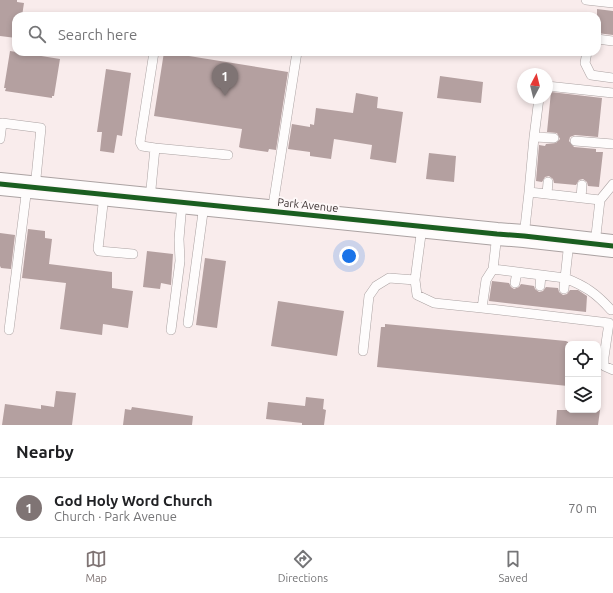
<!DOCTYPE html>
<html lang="en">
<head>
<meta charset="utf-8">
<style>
  body { margin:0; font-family:Ubuntu,sans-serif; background:#f2f2f2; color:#202124 }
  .controls { position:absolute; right:12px; bottom:12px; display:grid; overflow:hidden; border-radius:8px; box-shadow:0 2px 6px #0003 }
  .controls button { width:36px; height:36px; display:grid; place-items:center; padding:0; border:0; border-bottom:1px solid #e0e0e0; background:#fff; color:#202124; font:20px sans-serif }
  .compass { position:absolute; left:517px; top:68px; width:36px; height:36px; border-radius:50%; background:#fff; box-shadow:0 2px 6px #0003; rotate:7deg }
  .you { position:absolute; left:349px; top:256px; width:14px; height:14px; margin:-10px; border:3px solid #fff; border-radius:50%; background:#1a73e8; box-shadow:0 0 0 6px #1a73e833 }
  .badge { display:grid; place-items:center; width:26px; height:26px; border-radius:50%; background:#7f7474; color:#fff; font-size:13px; font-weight:700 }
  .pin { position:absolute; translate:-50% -33px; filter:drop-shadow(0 1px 2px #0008) }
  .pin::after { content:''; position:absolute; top:21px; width:14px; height:12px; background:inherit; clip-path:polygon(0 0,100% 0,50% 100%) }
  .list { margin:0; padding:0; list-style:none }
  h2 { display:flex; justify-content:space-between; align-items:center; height:52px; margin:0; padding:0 16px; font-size:17px }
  h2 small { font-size:13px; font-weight:400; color:#757577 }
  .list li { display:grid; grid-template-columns:26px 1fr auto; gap:12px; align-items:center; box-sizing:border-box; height:60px; padding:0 16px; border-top:1px solid #e0e0e0 }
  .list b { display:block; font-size:15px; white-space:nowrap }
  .list p { margin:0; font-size:13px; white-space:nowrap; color:#757577 }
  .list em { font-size:13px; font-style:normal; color:#757577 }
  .icon { flex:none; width:22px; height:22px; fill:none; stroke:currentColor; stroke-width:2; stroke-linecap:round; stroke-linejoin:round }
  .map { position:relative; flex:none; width:613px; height:425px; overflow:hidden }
  .search { position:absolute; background:#fff; box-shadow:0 2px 6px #0003; left:12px; right:12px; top:12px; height:44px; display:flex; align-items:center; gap:10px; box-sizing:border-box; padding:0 14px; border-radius:12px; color:#757577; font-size:15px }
  .sheet { height:112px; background:#fff }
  nav { display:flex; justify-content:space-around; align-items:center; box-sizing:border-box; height:56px; border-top:1px solid #e0e0e0; background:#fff; font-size:11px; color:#757577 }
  nav a { display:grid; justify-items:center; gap:2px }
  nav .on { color:#7f7474 }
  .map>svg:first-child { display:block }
  .building { fill:#b4a0a0 }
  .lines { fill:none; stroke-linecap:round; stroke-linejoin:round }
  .lane-casing { stroke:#aba2a2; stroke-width:10 }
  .secondary-casing { stroke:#aba2a2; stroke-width:24 }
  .lane { stroke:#fefcfc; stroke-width:9 }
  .secondary { stroke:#fefcfc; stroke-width:22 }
  .cycleway-casing { stroke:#fef8f8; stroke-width:8 }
  .cycleway { stroke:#1b5e20; stroke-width:5 }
  .labels { text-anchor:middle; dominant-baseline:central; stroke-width:4; stroke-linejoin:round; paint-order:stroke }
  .street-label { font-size:11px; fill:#3e3434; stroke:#fef8f8 }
</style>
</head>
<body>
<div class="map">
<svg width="613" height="425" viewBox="0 0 613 425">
  <rect width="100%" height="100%" fill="#f9ecec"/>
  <path class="building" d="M0 0H17V2L24 3 22 16H16V38L0 36Z
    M597 9 613 11V35L597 33Z
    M10 51 60 59 54 96H52V98L5 91 6 88H4Z
    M164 52 288 72 276 150 269 149 268 152 241 148 239 147 242 129 154 116Z
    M106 69 131 73 122 136 117 135 114 153 100 151 102 132H97Z
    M440 76 483 82 481 103 437 98Z
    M551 92 602 98 598 137 575 135 570 137 569 141 574 147 596 149V152H603L599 187 588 186 587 182 583 179 579 180 576 185 554 183 553 179 549 176 545 177 542 182 536 181 539 145 545 146 546 144 556 143 560 139 557 133 547 132Z
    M356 93 378 97 377 108 403 112 396 163 370 159 372 145 334 139 331 159 310 156V152L288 149 292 124 310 127V124L314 125 316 108 353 113Z
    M429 153 456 156 454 182 426 179Z
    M28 229 45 231V238L52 239 49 264 112 272V288L133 291 128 328 103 324 102 335 60 329 66 283 22 278Z
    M0 233 15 235 11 269 1 268 0 266Z
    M147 251 173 254 171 285 161 283 160 289 143 287Z
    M205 258 226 261 217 328 196 325Z
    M492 281 509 283 511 287 514 289 519 287 521 284 534 286 535 289 539 292 543 291 546 287 558 288 559 292 563 295 567 294 570 290H578L587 296 586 312 489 301Z
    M278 301 344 311 337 356 271 346Z
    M385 324 566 341 568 342V386L377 367 381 327H385Z
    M56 391 76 393 72 425H2L5 404 41 409V405L54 407Z
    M306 397 324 399 323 409 326 410 324 425H302V423L266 419 268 402 305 406Z
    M132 407 193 416 192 425H123L125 409 131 410Z
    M557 410H600L598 425H556Z"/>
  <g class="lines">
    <g class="lane-casing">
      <path id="lane" d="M586 0 613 3
        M597 39 613 41
        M587 52 585 63 591 75 613 78
        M547 86 613 93
        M534 137 539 98
        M0 139 2 123 41 128 35 188
        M575 141 613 144
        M155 148 228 155
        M529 192 534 137 554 138
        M547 194 548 182
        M104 195 98 249 99 251 133 254
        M581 198 582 185
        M150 199 155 148 142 146 140 142 154 52
        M272 212 297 52
        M422 227 415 280 417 295 434 303 482 308 486 280 493 269
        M497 234 493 269 565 278 569 242
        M524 236 529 192 600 200
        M595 244 600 200 613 184
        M515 283 517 272
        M540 286 541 275
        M564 289 565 278C585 286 596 293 611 310
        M482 308 609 323 604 357V366L613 370
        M188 323 204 205
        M9 330 27 187
        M171 330 180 261 179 239 182 203
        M363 351 369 296 376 286 389 278 415 280"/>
    </g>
    <g class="secondary-casing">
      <path id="secondary" d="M0 184 497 234 524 236 613 246"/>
    </g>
    <use href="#lane" class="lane"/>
    <use href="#secondary" class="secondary"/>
    <g class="cycleway-casing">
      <path id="cycleway" d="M0 184 497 234 524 236 613 246"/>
    </g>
    <use href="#cycleway" class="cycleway"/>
  </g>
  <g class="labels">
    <g class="street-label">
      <text transform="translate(308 205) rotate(6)">Park Avenue</text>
    </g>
  </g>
</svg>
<div class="controls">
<button><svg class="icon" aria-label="locate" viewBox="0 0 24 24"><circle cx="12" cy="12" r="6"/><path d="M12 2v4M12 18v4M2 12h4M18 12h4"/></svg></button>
<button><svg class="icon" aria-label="layers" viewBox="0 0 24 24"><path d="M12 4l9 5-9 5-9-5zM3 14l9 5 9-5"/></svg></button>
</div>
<svg class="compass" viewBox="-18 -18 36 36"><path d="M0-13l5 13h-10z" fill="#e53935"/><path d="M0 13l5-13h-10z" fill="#757577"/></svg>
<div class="you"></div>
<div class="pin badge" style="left:225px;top:96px">1</div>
<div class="search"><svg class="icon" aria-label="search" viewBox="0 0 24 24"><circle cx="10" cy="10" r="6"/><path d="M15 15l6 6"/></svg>Search here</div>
</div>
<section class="sheet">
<h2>Nearby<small></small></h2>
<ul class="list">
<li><span class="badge">1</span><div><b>God Holy Word Church</b><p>Church · Park Avenue</p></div><em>70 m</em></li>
</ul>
</section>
<nav>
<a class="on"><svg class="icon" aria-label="map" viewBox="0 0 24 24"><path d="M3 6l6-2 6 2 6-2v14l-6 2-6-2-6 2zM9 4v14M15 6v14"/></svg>Map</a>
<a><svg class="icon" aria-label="directions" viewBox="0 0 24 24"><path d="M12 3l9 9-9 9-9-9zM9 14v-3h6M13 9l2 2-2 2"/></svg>Directions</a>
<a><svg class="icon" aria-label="saved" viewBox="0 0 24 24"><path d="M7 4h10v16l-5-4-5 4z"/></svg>Saved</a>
</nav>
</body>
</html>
